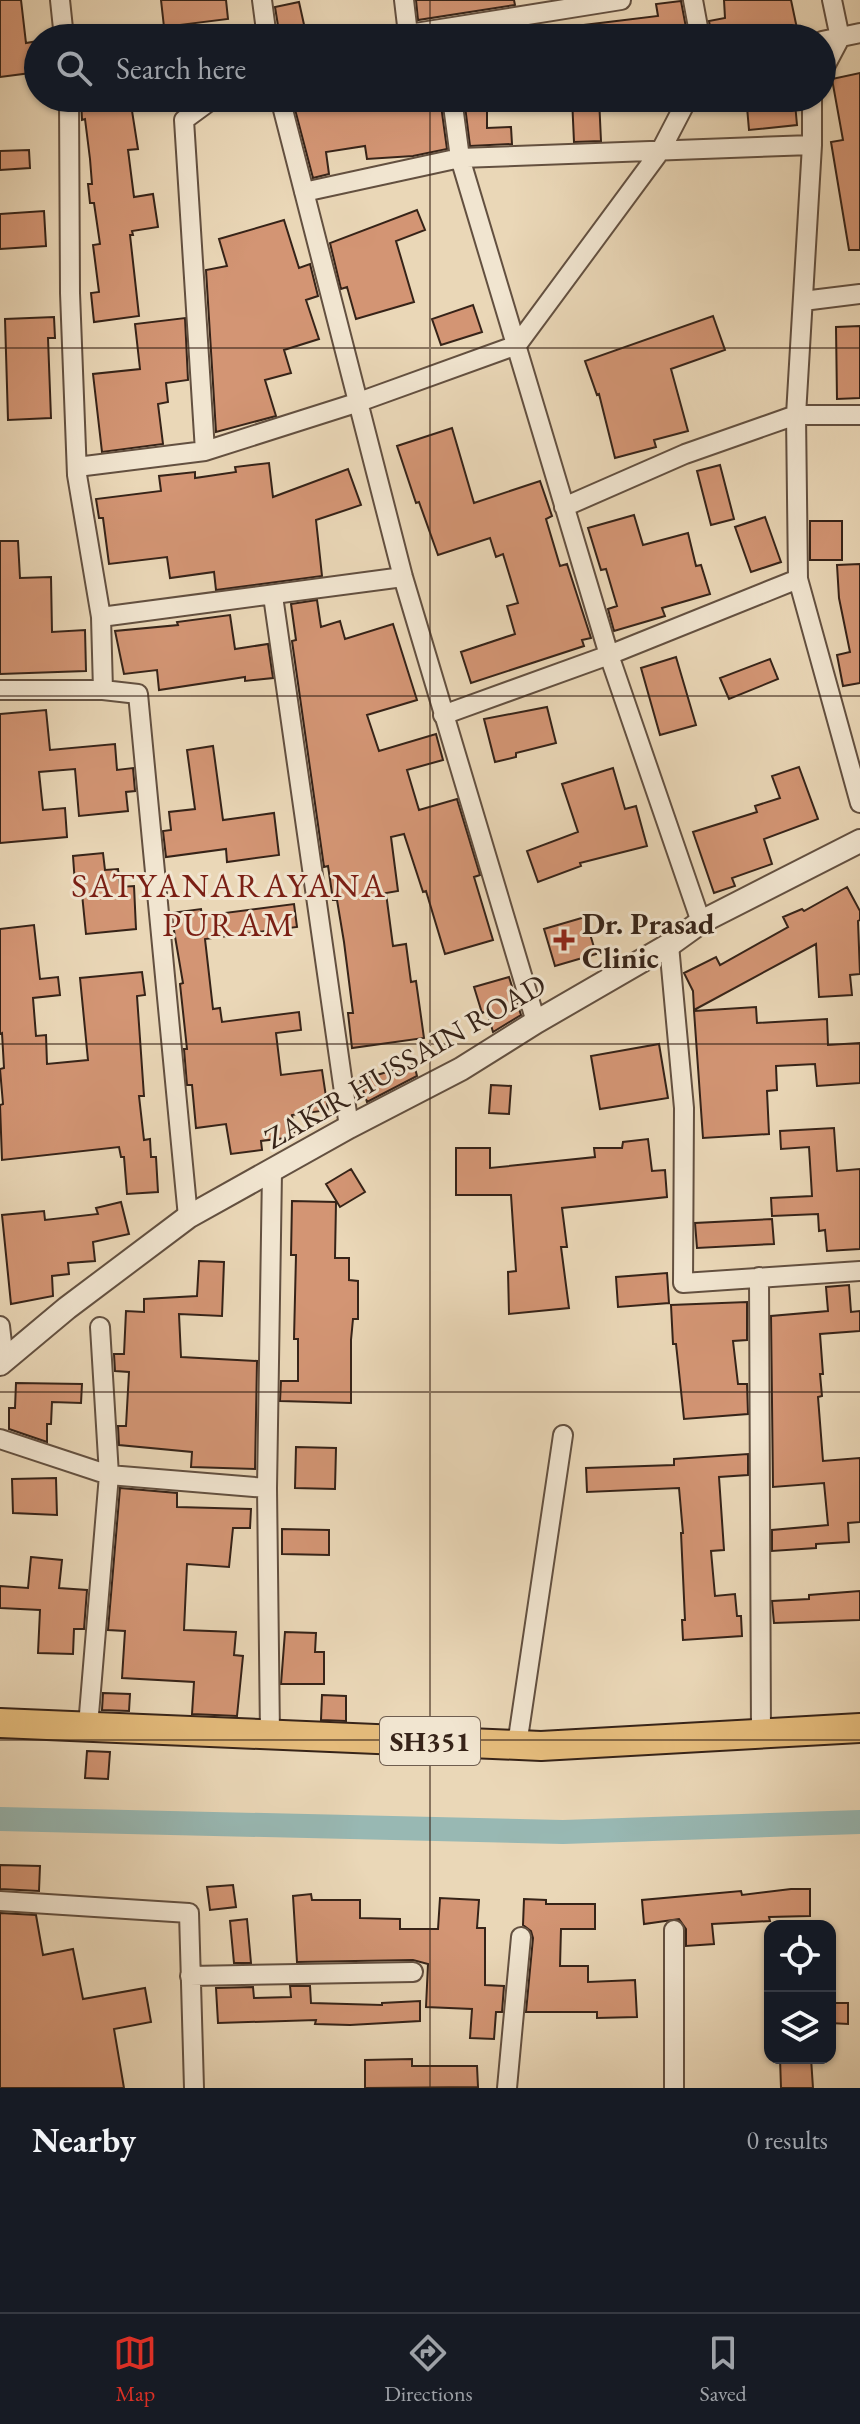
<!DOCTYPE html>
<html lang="en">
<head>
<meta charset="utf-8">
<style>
  body { margin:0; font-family:"EB Garamond",serif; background:#242831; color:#f1f3f6 }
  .controls { position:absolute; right:24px; bottom:24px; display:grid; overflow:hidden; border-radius:16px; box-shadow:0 2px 6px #0004 }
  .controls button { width:72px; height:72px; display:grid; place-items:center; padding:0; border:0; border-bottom:2px solid #363941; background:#171b24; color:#f1f3f6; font:40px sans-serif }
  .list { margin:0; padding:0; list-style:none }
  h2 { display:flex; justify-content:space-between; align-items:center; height:104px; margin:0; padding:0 32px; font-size:34px }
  h2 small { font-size:26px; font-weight:400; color:#9ea1a6 }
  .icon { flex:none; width:44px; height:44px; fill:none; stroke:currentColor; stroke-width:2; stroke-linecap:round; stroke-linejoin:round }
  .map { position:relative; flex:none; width:860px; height:2088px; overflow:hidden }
  .search { position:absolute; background:#171b24; box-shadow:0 2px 6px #0004; left:24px; right:24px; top:24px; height:88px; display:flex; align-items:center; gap:20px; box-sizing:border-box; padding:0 28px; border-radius:44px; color:#9ea1a6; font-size:30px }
  .sheet { height:224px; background:#171b24 }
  nav { display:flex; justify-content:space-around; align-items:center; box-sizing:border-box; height:112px; border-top:2px solid #363941; background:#171b24; font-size:22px; color:#9ea1a6 }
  nav a { display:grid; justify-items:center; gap:4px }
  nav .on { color:#d93025 }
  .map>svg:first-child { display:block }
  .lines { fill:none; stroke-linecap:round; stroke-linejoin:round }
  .canal { stroke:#98b8b3; stroke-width:24 }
  .building { fill:#d39574; stroke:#362318; stroke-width:2 }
  .minor-casing { stroke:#635040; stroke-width:22 }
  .tertiary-casing { stroke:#635040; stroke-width:26 }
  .primary-casing { stroke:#362318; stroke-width:32 }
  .minor { stroke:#f1e5d0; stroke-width:18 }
  .tertiary { stroke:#f1e5d0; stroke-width:22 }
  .primary { stroke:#e5bc7c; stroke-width:28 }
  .grid { fill:none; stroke:#362318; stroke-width:2; stroke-opacity:0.55 }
  .poi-dot { fill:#8f2418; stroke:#f1e5d0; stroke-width:3 }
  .labels { text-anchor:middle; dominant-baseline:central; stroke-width:6; stroke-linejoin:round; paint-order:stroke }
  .shield { fill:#f1e5d0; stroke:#6e5d4f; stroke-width:2 }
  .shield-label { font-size:28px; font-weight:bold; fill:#362318 }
  .poi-label { font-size:30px; font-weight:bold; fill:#362318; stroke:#f1e5d0; text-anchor:start }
  .street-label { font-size:30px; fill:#362318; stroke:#f1e5d0 }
  .quarter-label { font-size:34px; letter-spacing:2px; fill:#7a1f14; stroke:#f1e5d0 }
</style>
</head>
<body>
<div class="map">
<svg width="860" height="2088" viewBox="0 0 860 2088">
  <rect width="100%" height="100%" fill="#ead7b7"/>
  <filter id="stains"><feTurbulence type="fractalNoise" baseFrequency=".0025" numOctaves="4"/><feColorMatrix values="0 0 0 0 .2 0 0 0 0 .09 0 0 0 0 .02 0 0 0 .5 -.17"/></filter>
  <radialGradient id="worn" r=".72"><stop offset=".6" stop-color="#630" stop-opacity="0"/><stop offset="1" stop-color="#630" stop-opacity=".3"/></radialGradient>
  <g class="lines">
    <path class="canal" d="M0 1819 563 1832 860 1822"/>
  </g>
  <path class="building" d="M0 0H21L26 43 38 41V72L0 77Z
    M161 0H226L228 19 164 27Z
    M416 0H514L515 5 418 20Z
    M724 0H791L799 38H712L709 21 725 18Z
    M681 1 688 38H577L576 26 658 16 656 4Z
    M299 2 307 38H280L275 7Z
    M860 73V250H849L831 142 843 140 832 79Z
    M81 98H130L138 149 128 150 134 197 153 194 158 227 132 231 133 235H130L139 316 94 322 91 293 99 292 93 245 100 244 94 203H90L88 184H92L90 159 85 119 82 120Z
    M292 98H440L447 149 413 156 367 159 365 146 326 152 329 174 313 178Z
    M464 98H487V128L511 127 512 144 470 146Z
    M572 98H599L601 141 574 142Z
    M795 103 797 125 749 130 747 107Z
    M29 150 30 168 0 170V151Z
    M417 210 425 230 396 241 414 302 356 319 347 287 341 289 330 243Z
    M44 211 46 246 0 249V214Z
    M284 220 299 268 310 264 318 296 306 300 319 339 284 350 291 373 265 380 276 416 216 432 206 270 227 266 219 239Z
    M473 305 482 332 441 345 432 319Z
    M713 316 725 350 671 369 688 431 654 440 656 447 615 458 599 394 597 395 585 361Z
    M54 317 55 338H48L51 418 8 420 5 319Z
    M185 318 188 380 166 383 168 402 158 404 163 444 102 452 93 374 140 369 135 324Z
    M860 326V398L837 399 836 327Z
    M452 428 474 503 540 481 552 516 546 519 560 566 567 564 591 638 582 640 584 646 471 683 461 652 515 634 507 606 518 603 503 554 496 557 490 538 438 555 419 502 416 503 397 446Z
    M269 463 273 497 348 469 361 505 316 520 322 576 216 590 214 572 170 578 167 557 109 564 103 518H99L96 499 161 491 159 476 195 472V478L236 472 235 467Z
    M720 465 734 519 711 525 697 471Z
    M634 515 643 545 688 533 696 566 701 565 710 594 662 608 665 616 614 631 608 609 617 606 606 569 601 570 588 528Z
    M765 517 781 562 751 572 735 527Z
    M810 521H842V560H810Z
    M0 541H18L20 578 51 577 52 632 85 630 86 671 0 674Z
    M860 564V683L843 686 837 655 850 652 839 598 837 565Z
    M317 600 321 627 340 621 345 639 393 624 417 700 367 715 379 751 436 734 443 760 407 770 419 810 457 799 480 875 474 877 493 940 445 954 426 891 423 892 404 834 391 837 398 891 386 893 393 946 406 944 411 982 416 981 424 1038 352 1048 348 1013H353L344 942 337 900H333L328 866 324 867 292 641 296 640 291 604Z
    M230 615 235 649 268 644 273 678 245 681V677L159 690 157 670 124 674 115 631 178 625 177 622Z
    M676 657 696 725 660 735 641 668Z
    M770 659 778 679 729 699 720 678Z
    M547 707 556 743 516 753V757L495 762 484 719Z
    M46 710 50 750 115 744 117 770 133 768 135 791 126 792 128 811 79 816 75 769 39 772 43 810 65 808 67 837 0 843V714Z
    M213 746 223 820 274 813 279 855 227 862 226 849 166 857 163 831 171 830 169 812 195 809 187 750Z
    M799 767 818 819 764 839 772 864 732 878 735 886 714 893 693 832 757 812 755 806 780 798 772 776Z
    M613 768 625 809 636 806 647 846 580 863 581 866 538 882 527 851 578 832 562 784Z
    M103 853 105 870 118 869 120 887 134 886 136 929 86 934 81 884H75L73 856Z
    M847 887 860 911V920L858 921 860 974 850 975 852 995 819 997 816 944 694 1010 693 991 684 973 716 957 720 965 788 927 783 917 802 909 804 911Z
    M294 904 297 927 205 939 213 1009 220 1008 222 1022 299 1012 301 1030 276 1033 281 1075 322 1070 328 1110 292 1115 295 1137 261 1141 262 1150 231 1154 226 1124 196 1128 192 1085H187L184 1049H187L180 984 183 983 171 913 201 909 202 916Z
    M585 917 596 954 555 966 544 929Z
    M34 925 40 979 58 977 60 995 33 998 36 1036 46 1035 47 1064 88 1060 80 978 142 972 145 995 137 996 144 1096H139L144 1140 150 1139 151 1157H156L158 1192 127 1194 124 1157H121L119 1147 2 1160 0 1105 3 1104 0 1069 4 1068 2 1033 0 1034V929Z
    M509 977 521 1015 493 1032 487 1011 482 1013 474 987Z
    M756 1007 757 1023 827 1019 828 1045 860 1043V1083L817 1086 815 1064 776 1066 777 1090 767 1091 769 1134 703 1138 694 1011Z
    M659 1044 668 1098 600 1109 591 1056Z
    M414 1064 417 1076 367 1102 360 1080Z
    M491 1085 511 1086 509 1114 489 1113Z
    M834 1128 837 1171 860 1169V1249L827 1251 825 1230 819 1231 818 1214 772 1216 771 1198 812 1196 809 1147 781 1149 780 1131Z
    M648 1139 652 1171 665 1170 667 1197 562 1208 567 1247H561L569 1308 509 1314 508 1272 516 1271 511 1195H456V1148H490V1168L595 1157 594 1148H622L623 1142Z
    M351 1169 365 1192 340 1207 326 1184Z
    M292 1201 336 1202 335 1258H349V1280L358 1281V1319H353L351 1340V1403L280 1401 281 1381H298V1339H294L296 1255H291Z
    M121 1202 129 1234 93 1242 95 1261 68 1263 69 1274 52 1276 53 1296 11 1304 2 1215 44 1211 45 1220 98 1214 96 1208Z
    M772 1219 774 1244 697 1248 695 1223Z
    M199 1261 224 1262 222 1316 179 1314 181 1357 257 1361 255 1469 191 1467 192 1452 119 1445 118 1426H126L129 1372 115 1371 114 1354H124L126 1311 144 1312V1299L197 1296Z
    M667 1273 669 1303 618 1307 616 1277Z
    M849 1285 851 1312 860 1311V1331L820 1334 823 1374H820L822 1396 818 1397 823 1461 860 1458V1522L848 1523 849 1542 816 1544V1548L772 1551V1530L828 1525 824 1483 773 1487 771 1316 828 1311 826 1287Z
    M747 1302V1340L733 1341 738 1384H747L748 1414 684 1419 676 1344H673L671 1305Z
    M16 1383 82 1384 81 1403 52 1402 51 1424H47V1442L9 1429V1408H15Z
    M296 1447 336 1448 335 1489 295 1488Z
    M748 1454V1475L719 1477 724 1550 711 1551 715 1596 735 1594 737 1616H741L742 1636 683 1640 682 1620H685L681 1533H683L679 1488 587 1492 586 1468 674 1465V1459Z
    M56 1478 57 1515 13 1513 12 1479Z
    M120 1488 177 1493V1507L251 1509 250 1528H233L229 1567 187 1564 184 1630 236 1632 234 1655 243 1656 237 1716 192 1714 194 1682 122 1678 125 1631 108 1630Z
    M282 1529 329 1530V1555L282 1554Z
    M31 1557 62 1560 59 1588 87 1590 84 1629H74L73 1654 38 1653 40 1610 0 1608V1586L28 1588Z
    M860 1591V1620L774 1623 772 1601 809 1599V1595Z
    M285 1632 316 1633 315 1652H324V1684H281Z
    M103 1693 130 1694 129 1711 102 1710Z
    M322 1695 346 1696V1721L321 1720Z
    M87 1751 110 1752 108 1779 85 1778Z
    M0 1865 40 1866 39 1891 0 1889Z
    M233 1885 236 1907 210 1910 207 1887Z
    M791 1889H810V1916L769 1917 770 1921 712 1924 714 1944 686 1946V1929L679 1919 644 1924 642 1900 741 1891 742 1895Z
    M311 1894 312 1900H360V1918L400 1919V1929H438L440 1898 479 1900 477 1928H485V1985L504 1986 502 2012H496L494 2039 470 2038 472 2009 426 2007 428 1964 413 1960 297 1962 293 1896Z
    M524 1899 546 1900V1904H595V1929H561L560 1966H588V1982L635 1980 637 2017 597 2018V2012H526L533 1938 531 1931 523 1925Z
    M0 1913 36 1915 43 1955 73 1949 83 1999 145 1988 151 2022 114 2029 124 2088H0Z
    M247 1919 251 1963H234L230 1921Z
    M290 1986H310L311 2003 382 2005V2003L420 2001V2021L350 2025 315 2024 316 2020 218 2023 216 1988 253 1987 254 1998 291 1997Z
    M830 2003H848V2024L830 2023Z
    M780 2058H811L813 2088H781Z
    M412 2059V2066H477L478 2087 365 2088V2060Z"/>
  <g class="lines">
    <g class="minor-casing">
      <path id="minor" d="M60 0 64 38
        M262 0 267 38
        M404 0 408 34
        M693 0 700 38
        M384 38 621 0
        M822 41 860 33
        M822 72 840 38 832 0
        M69 98 70 293 77 475 101 617 103 690 138 694 188 1217
        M280 98 403 577 536 1022
        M452 98 460 158 609 655 701 922
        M812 98V145L796 415 798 579 860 803
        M304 192 460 158 812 145
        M803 301 860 294
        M205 451 184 120 214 98
        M77 467 205 451 359 402 517 345 661 150 688 98
        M564 507 685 454 796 415H860
        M273 596 349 1127
        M101 617 403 577
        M0 690H103
        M443 715 609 655 798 579
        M669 945 684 1108 683 1283 860 1271
        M759 1277 761 1735
        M0 1326 4 1361
        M0 1439 109 1475 267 1488
        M88 1726 109 1475 100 1327
        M270 1734 267 1488 272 1172
        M517 1745 563 1435
        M0 1901 189 1913 194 2088
        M190 1976 413 1972
        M507 2088 521 1937
        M674 2088V1930"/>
    </g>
    <g class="tertiary-casing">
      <path id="tertiary" d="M0 1364 67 1308 188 1217 349 1127 461 1069 536 1022 669 945 701 922 860 841"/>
    </g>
    <g class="primary-casing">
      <path id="primary" d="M0 1723 541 1746 860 1728"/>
    </g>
    <use href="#minor" class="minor"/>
    <use href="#tertiary" class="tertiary"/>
    <use href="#primary" class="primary"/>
  </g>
  <path class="grid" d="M430 0V38M430 98V2088M0 348H860M0 696H860M0 1044H860M0 1392H860M0 1740H860"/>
  <path class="poi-dot" d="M560 928h8v8h8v8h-8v8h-8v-8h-8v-8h8z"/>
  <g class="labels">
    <rect class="shield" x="380" y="1717" width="100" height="48" rx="6"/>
    <g class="shield-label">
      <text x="430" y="1741">SH351</text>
    </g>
    <g class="poi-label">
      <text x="582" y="923">Dr. Prasad<tspan x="582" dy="34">Clinic</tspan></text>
    </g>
    <g class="street-label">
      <text transform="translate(405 1061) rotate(-30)">ZAKIR HUSSAIN ROAD</text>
    </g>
    <g class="quarter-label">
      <text x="229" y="885">SATYANARAYANA<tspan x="229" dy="39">PURAM</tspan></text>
    </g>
  </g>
  <rect width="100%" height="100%" filter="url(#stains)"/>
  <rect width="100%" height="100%" fill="url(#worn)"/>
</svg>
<div class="controls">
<button><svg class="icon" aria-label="locate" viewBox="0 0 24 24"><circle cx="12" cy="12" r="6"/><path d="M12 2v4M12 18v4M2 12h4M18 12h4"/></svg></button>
<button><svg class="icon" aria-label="layers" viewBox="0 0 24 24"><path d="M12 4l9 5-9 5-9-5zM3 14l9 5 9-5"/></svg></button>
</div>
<div class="search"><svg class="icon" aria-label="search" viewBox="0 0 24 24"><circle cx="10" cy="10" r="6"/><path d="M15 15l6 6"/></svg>Search here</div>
</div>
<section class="sheet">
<h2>Nearby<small>0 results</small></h2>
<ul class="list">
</ul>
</section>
<nav>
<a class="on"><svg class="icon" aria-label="map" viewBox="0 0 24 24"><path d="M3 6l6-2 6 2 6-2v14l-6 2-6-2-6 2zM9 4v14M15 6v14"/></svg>Map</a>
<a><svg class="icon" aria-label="directions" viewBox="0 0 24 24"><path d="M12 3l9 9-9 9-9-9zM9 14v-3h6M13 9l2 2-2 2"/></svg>Directions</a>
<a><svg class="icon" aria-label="saved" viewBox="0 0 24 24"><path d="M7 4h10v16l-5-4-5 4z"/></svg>Saved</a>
</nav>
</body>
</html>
